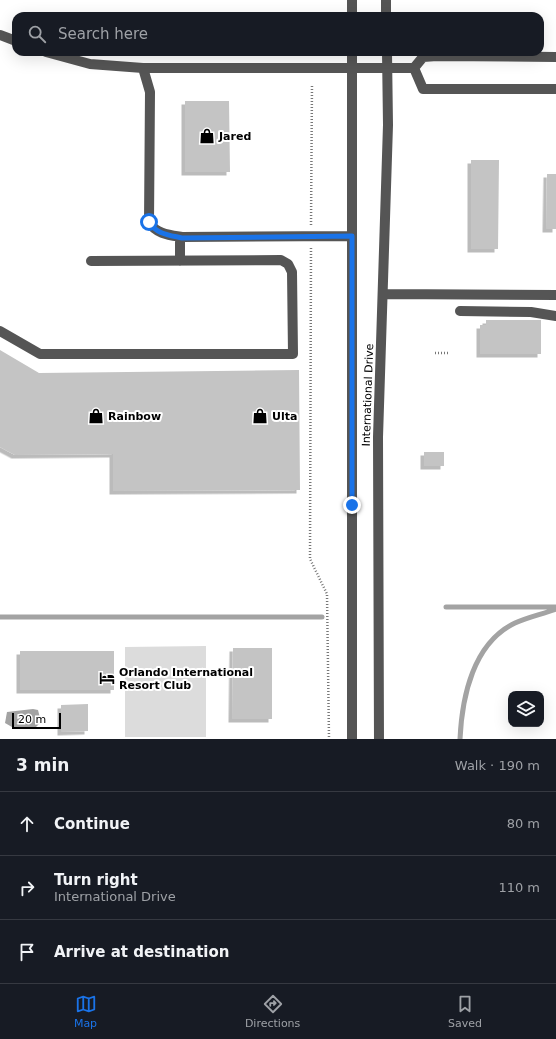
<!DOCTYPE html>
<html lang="en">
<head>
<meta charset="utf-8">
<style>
  body { margin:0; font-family:"DejaVu Sans",sans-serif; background:#20242c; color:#f1f3f6 }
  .controls { position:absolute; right:12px; bottom:12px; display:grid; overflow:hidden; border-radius:8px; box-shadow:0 4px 16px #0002 }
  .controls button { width:36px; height:36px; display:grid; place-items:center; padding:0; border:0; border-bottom:1px solid #363941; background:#171b24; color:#f1f3f6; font:20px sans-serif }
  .scale { position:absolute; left:12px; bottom:10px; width:49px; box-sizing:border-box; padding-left:4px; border:2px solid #000; border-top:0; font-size:11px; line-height:14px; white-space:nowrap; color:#000; -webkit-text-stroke:3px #fff; paint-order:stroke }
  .stop { position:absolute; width:12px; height:12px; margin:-9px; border:3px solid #1a73e8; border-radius:50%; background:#fff }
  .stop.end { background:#1a73e8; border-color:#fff; box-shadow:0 1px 4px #0008 }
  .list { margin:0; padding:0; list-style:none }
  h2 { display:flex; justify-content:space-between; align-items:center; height:52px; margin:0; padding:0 16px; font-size:17px }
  h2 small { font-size:13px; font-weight:400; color:#9ea1a6 }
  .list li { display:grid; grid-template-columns:26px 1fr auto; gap:12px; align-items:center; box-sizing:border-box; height:64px; padding:0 16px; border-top:1px solid #363941 }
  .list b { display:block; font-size:15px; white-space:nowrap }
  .list p { margin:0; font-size:13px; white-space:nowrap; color:#9ea1a6 }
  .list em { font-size:13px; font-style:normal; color:#9ea1a6 }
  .icon { flex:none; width:22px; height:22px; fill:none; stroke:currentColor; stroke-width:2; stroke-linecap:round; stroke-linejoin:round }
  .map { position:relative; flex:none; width:556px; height:739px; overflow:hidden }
  .search { position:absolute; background:#171b24; box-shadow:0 4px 16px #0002; left:12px; right:12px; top:12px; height:44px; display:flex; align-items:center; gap:10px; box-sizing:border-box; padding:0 14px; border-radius:12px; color:#9ea1a6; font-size:15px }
  .sheet { height:244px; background:#171b24 }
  nav { display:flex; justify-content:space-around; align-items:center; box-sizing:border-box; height:56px; border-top:1px solid #363941; background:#171b24; font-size:11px; color:#9ea1a6 }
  nav a { display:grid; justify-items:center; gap:2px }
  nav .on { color:#1a73e8 }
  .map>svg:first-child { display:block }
  .green { fill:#dcdcdc }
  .water { fill:#a3a3a3 }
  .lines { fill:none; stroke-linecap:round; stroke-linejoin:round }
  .stream { stroke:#a3a3a3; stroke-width:5 }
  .building { fill:#c4c4c4; filter:url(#shadow) }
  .path { stroke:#777; stroke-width:2.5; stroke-dasharray:1 2; stroke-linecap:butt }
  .minor { stroke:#555; stroke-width:10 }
  .route { stroke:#1a73e8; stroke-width:5 }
  .labels { text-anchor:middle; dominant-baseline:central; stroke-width:4; stroke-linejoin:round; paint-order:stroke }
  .poi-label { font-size:11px; font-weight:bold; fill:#000; stroke:#fff; text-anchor:start }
  .street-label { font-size:11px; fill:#000; stroke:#fff }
</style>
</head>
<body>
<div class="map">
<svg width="556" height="739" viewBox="0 0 556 739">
  <defs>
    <filter id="shadow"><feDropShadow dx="-3.5" dy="3.5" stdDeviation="0" flood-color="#0004"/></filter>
  </defs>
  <rect width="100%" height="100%" fill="#fff"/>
  <path class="green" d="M206 646V737H125V647Z"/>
  <path class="water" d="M33 709 38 710 41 722 35 728 12 727 5 723 7 712Z"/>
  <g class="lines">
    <path class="stream" d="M446 607H556
      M0 617H322
      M460 739C462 697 473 643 515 623 528 617 543 614 556 609"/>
  </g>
  <path class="building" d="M185 101H229L230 172H185Z
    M471 160H499L498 249H471Z
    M547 174H556V229H546Z
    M486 320H541V354H480V325H486Z
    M0 350 39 373 299 370 300 490 113 491V454L15 455 0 447Z
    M424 452H444V466H424Z
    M233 648H272V719H232Z
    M20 651H114V690H20Z
    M88 704V731L61 732V705Z"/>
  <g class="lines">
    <path class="path" d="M311 225 312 84
      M311 248 310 559 327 594 329 739
      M435 353H449"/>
    <path class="minor" d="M352 16V0
      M386 16V0
      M0 35 16 41
      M46 52 90 64 143 68H414L423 57 437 56 556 57
      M143 68 150 92 149 222C156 234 169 235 182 237L352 236
      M414 68 423 89H556
      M180 237V261
      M384 294 556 295
      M460 311 531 312 556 316
      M0 331 40 354H293L292 272 288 264 281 260 91 261
      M352 739V52
      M379 739 378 437 388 125 387 52"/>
  </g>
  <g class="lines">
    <path class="route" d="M149 222C156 234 169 235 182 238L352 236V505"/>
  </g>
  <defs>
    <g id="shop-bare" transform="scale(1.2)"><path d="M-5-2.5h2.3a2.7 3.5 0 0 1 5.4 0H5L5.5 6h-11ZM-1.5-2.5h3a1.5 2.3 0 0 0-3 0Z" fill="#000" stroke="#fff" stroke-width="2.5" paint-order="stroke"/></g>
    <g id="hotel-bare" transform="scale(1.2)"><path d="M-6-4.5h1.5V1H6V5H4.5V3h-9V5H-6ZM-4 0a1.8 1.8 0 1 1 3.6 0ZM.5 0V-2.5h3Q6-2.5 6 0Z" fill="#000" stroke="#fff" stroke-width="2.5" paint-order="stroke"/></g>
  </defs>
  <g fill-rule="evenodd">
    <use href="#shop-bare" x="207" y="136"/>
    <use href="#shop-bare" x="96" y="416"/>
    <use href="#shop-bare" x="260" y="416"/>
    <use href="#hotel-bare" x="107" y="678"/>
  </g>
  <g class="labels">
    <g class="poi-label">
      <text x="219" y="136">Jared</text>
      <text x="108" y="416">Rainbow</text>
      <text x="272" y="416">Ulta</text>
      <text x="119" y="672">Orlando International<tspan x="119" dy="13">Resort Club</tspan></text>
    </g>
    <g class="street-label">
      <text transform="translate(368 395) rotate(-88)">International Drive</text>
    </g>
  </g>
</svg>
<div class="controls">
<button><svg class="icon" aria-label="layers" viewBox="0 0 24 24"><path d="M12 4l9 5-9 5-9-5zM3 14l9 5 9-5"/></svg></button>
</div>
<div class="scale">20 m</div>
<div class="stop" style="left:149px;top:222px"></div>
<div class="stop end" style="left:352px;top:505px"></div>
<div class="search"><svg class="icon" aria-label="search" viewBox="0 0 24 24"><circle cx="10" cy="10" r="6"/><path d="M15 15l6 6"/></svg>Search here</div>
</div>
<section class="sheet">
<h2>3 min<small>Walk · 190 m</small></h2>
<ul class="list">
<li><svg class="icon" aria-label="ahead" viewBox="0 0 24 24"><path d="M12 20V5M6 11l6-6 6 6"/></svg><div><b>Continue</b></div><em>80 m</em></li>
<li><svg class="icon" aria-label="right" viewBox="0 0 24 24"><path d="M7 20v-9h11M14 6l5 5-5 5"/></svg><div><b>Turn right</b><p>International Drive</p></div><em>110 m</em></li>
<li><svg class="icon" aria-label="arrive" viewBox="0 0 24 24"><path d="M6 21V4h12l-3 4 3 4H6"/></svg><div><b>Arrive at destination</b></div></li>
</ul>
</section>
<nav>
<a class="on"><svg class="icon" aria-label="map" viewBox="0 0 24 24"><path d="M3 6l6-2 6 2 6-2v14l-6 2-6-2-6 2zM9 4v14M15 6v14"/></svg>Map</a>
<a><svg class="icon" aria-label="directions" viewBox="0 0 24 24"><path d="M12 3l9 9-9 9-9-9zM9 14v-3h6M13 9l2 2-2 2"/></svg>Directions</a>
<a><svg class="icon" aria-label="saved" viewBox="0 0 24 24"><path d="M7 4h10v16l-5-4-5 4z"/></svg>Saved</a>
</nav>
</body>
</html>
